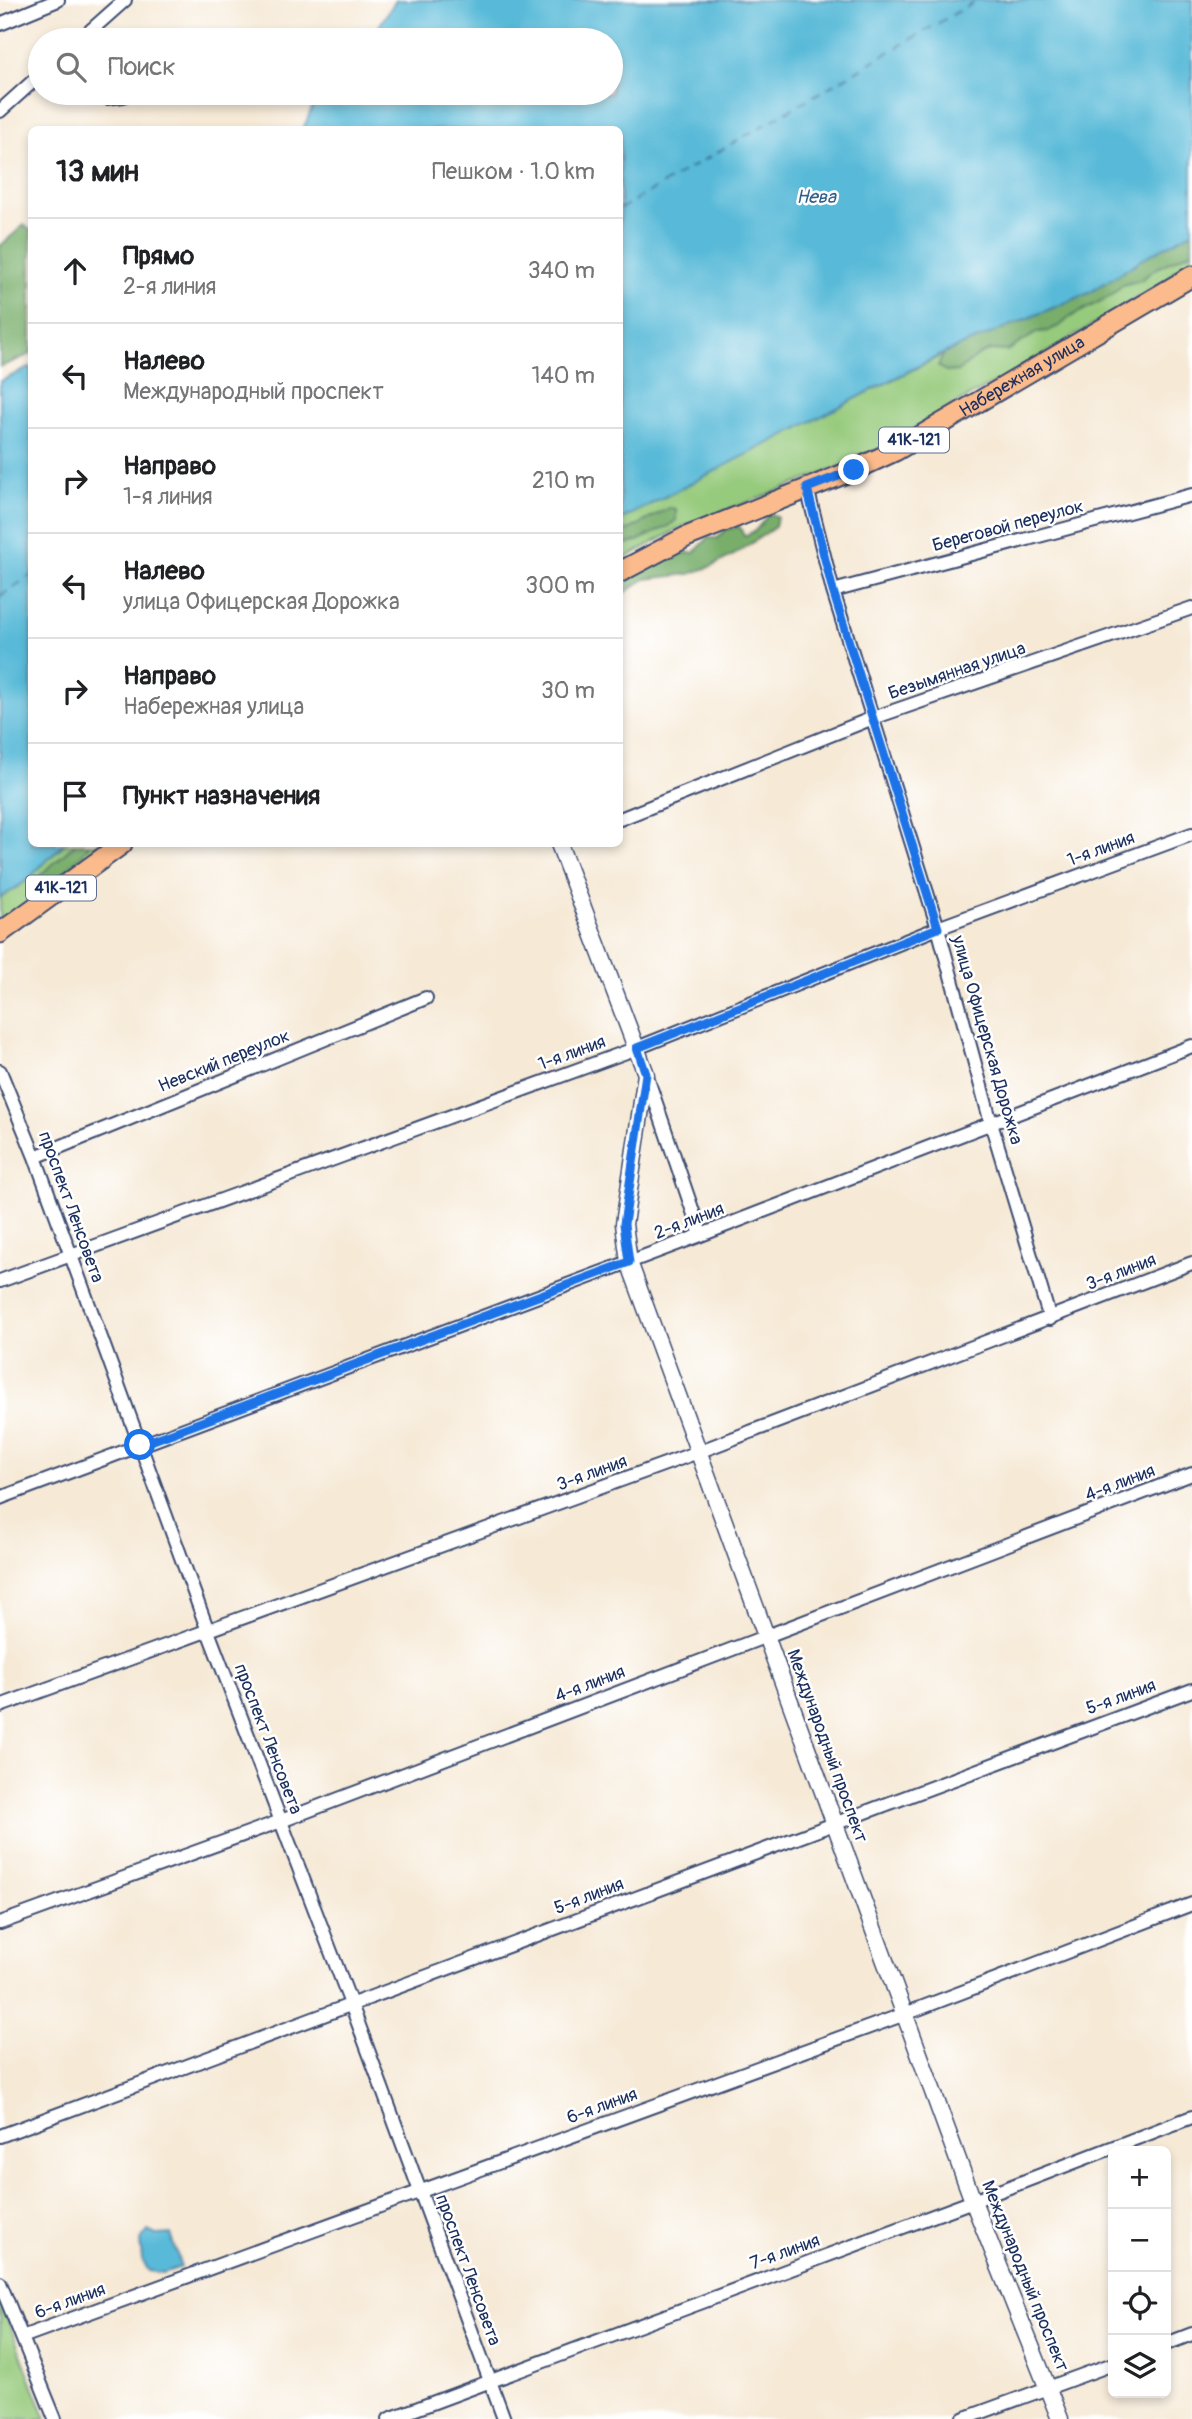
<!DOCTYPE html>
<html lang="ru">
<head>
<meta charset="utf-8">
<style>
  body { margin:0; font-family:Pangolin,sans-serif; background:#f6f6f6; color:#202124 }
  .controls { position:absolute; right:21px; bottom:21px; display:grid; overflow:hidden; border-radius:10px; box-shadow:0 4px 10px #0003 }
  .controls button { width:63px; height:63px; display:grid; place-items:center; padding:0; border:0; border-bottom:2px solid #e0e0e0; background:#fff; color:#202124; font:35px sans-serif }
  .stop { position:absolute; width:21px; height:21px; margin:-16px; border:5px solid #1a73e8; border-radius:50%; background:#fff }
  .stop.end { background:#1a73e8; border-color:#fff; box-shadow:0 2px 7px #0008 }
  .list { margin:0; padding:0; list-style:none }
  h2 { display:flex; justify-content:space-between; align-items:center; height:91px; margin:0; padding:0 28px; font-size:30px }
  h2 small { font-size:23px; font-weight:400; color:#757577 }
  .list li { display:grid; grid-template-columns:46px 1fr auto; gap:21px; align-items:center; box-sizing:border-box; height:105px; padding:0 28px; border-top:2px solid #e0e0e0 }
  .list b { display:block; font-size:26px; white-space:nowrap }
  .list p { margin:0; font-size:23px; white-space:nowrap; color:#757577 }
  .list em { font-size:23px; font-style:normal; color:#757577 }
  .icon { flex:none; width:38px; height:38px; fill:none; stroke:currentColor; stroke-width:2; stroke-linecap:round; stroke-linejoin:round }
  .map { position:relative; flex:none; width:1192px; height:2419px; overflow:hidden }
  .search { position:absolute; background:#fff; box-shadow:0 4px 10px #0003; left:28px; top:28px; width:595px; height:77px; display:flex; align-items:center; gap:18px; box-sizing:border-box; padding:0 24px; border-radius:38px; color:#757577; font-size:26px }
  .panel { position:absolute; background:#fff; box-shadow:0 4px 10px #0003; left:28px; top:126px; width:595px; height:721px; border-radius:10px }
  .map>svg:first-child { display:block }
  .green { fill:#96ca7b; stroke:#587c6c; stroke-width:2 }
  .forest { fill:#78ae6b; stroke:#4a6e64; stroke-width:2 }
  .water { fill:#59bad8; stroke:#3a749b; stroke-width:2 }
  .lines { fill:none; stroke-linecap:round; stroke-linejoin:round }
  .ferry { stroke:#316089; stroke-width:2; stroke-dasharray:9 7; stroke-linecap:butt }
  .minor-casing { stroke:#3c4b70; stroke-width:16 }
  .tertiary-casing { stroke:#3c4b70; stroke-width:19 }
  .primary-casing { stroke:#3c4b70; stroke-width:23 }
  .minor { stroke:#fff; stroke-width:12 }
  .tertiary { stroke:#fff; stroke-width:16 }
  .primary { stroke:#fbbb8c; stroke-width:19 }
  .route { stroke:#1a73e8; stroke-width:9 }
  .labels { text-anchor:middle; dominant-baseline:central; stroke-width:5; stroke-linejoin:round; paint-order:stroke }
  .shield { fill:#fff; stroke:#5f6d8e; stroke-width:2 }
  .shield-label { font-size:16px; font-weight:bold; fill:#1b2f5e }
  .street-label { font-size:18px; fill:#1b2f5e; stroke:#fff }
  .water-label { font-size:19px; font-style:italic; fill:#316089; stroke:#fff }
</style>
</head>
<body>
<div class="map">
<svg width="1192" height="2419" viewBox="0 0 1192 2419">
  <rect width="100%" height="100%" fill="#fff"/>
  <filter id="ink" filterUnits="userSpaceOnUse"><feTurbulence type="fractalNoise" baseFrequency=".0143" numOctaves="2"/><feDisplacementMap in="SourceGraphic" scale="14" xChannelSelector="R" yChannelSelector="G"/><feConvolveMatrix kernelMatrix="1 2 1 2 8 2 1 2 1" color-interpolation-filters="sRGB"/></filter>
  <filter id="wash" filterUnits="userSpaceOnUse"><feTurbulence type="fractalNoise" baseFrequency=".00686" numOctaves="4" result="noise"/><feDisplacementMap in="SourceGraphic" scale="28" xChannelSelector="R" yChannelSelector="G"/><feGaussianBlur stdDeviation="1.57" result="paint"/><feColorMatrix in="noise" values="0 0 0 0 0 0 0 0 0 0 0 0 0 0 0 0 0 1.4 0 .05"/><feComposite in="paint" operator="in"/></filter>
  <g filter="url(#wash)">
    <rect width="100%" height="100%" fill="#f6e9d5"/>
    <path class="green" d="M1192 232V264L1024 367 955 404 886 446 835 469 680 528 620 561V520L807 422Z
      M64 844H100L57 881 0 924V898L25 882Z
      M0 2300 46 2419H0Z"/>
    <path class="forest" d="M24 225 31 231V354L0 367V246Z
      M1192 232V251L1155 269 1141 280 1122 285 1109 297 1070 317 1061 325 1048 331 1038 332 1007 351 990 350 979 355 958 371 947 372 938 366 944 353 1089 293 1144 258Z
      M670 508 676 509V520L669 526 637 541 620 546V533C639 528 652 515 670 508Z
      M770 513 777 517 775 527 734 555 712 566 690 574 645 579 620 596V589L626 586 629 577 676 552 694 553 708 538H718L725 530 739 526 744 536 755 531Z
      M75 844H89C84 857 45 891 31 893L30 885Z"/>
    <path class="water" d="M396 0H1192V232L1144 258 1089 293 944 353 620 520V130L303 129 312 108 325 93H611V40H370Z
      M31 367 32 844H64L25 882 0 898V381Z
      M148 2231 156 2235 171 2234 181 2267 163 2273 149 2271 142 2260 140 2241Z"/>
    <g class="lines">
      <path class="ferry" d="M620 209 978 0
        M0 596 32 575"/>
    </g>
  </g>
  <g filter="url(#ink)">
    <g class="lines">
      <g class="minor-casing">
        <path id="minor" d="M0 24 58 0
          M80 40 125 0
          M101 93 107 98 123 96 129 93
          M0 111 40 75
          M807 488 833 591 938 928 991 1123 1050 1319
          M833 591 1192 495
          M620 819 873 718 1192 608
          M0 1071 35 1157 208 1631 351 2004 504 2419
          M646 1074 701 1235
          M35 1157 426 998
          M0 1281 637 1048 938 928 1192 834
          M0 1498 701 1235 1192 1046
          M0 1706 698 1452 1192 1263
          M0 1923 281 1821 1192 1474
          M0 2136 1192 1690
          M0 2283 55 2419
          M22 2337 905 2014 1192 1904
          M1166 2344 1192 2334
          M389 2419 973 2201 1192 2117
          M963 2419 1113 2364"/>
      </g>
      <g class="tertiary-casing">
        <path id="tertiary" d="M559 844 646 1074 624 1224 629 1262 973 2201 1060 2419"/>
      </g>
      <g class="primary-casing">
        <g id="primary">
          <path id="s1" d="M620 572 686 537 854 470 895 451 1192 276"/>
          <path d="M0 933 122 844"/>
        </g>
      </g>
      <use href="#minor" class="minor"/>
      <use href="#tertiary" class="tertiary"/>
      <use href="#primary" class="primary"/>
    </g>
  </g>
  <g class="lines" filter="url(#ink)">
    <path class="route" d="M140 1445 629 1262 624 1224 646 1074 637 1048 938 928 833 591 807 488 854 470"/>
  </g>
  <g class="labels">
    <g class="shield">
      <rect x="879" y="427.5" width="70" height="25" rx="5"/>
      <rect x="26" y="875.5" width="70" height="25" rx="5"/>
    </g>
    <g class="shield-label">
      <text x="914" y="440">41К-121</text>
      <text x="61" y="888">41К-121</text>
    </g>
    <g class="street-label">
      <text stroke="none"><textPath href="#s1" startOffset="448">Набережная улица</textPath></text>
      <text transform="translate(1008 526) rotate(-15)">Береговой переулок</text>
      <text transform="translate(957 671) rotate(-19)">Безымянная улица</text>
      <text transform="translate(1101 849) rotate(-20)">1-я линия</text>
      <text transform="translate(987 1040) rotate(74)">улица Офицерская Дорожка</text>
      <text transform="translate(572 1053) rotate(-20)">1-я линия</text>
      <text transform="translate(224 1061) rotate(-22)">Невский переулок</text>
      <text transform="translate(71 1207) rotate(70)">проспект Ленсовета</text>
      <text transform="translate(689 1221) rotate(-21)">2-я линия</text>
      <text transform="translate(1121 1272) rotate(-21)">3-я линия</text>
      <text transform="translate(592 1473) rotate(-20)">3-я линия</text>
      <text transform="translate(1120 1483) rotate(-21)">4-я линия</text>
      <text transform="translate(590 1684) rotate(-21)">4-я линия</text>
      <text transform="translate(1121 1697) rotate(-20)">5-я линия</text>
      <text transform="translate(268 1739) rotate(69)">проспект Ленсовета</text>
      <text transform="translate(827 1746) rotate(70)">Международный проспект</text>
      <text transform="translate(589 1896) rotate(-21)">5-я линия</text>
      <text transform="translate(602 2106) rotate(-20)">6-я линия</text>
      <text transform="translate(785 2252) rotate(-20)">7-я линия</text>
      <text transform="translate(468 2270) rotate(70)">проспект Ленсовета</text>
      <text transform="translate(1025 2276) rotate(68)">Международный проспект</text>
      <text transform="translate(70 2301) rotate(-20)">6-я линия</text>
    </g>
    <g class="water-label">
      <text x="816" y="197">Нева</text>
    </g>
  </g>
</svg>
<div class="controls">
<button>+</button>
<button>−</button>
<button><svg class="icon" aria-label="locate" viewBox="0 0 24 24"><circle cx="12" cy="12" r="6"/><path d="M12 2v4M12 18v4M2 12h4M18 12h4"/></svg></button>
<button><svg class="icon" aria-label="layers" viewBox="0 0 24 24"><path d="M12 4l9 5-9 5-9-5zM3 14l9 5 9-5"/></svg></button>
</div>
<div class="stop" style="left:140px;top:1445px"></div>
<div class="stop end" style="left:854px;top:470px"></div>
<div class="search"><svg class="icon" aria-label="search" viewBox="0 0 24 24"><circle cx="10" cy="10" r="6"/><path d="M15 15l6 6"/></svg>Поиск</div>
<section class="panel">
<h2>13 мин<small>Пешком · 1.0 km</small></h2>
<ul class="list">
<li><svg class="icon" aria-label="ahead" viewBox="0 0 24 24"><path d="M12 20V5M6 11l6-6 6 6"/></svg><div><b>Прямо</b><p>2-я линия</p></div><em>340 m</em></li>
<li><svg class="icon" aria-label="left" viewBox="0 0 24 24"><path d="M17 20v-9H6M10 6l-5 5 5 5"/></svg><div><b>Налево</b><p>Международный проспект</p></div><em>140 m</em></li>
<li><svg class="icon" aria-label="right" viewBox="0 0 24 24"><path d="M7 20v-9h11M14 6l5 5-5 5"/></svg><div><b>Направо</b><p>1-я линия</p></div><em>210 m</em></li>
<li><svg class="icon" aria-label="left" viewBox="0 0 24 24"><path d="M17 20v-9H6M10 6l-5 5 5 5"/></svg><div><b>Налево</b><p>улица Офицерская Дорожка</p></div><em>300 m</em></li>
<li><svg class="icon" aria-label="right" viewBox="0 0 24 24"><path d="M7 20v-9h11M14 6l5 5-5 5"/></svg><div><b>Направо</b><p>Набережная улица</p></div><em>30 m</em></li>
<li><svg class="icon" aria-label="arrive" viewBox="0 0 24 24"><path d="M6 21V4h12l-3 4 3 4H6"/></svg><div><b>Пункт назначения</b></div></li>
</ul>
</section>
</div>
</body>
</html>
